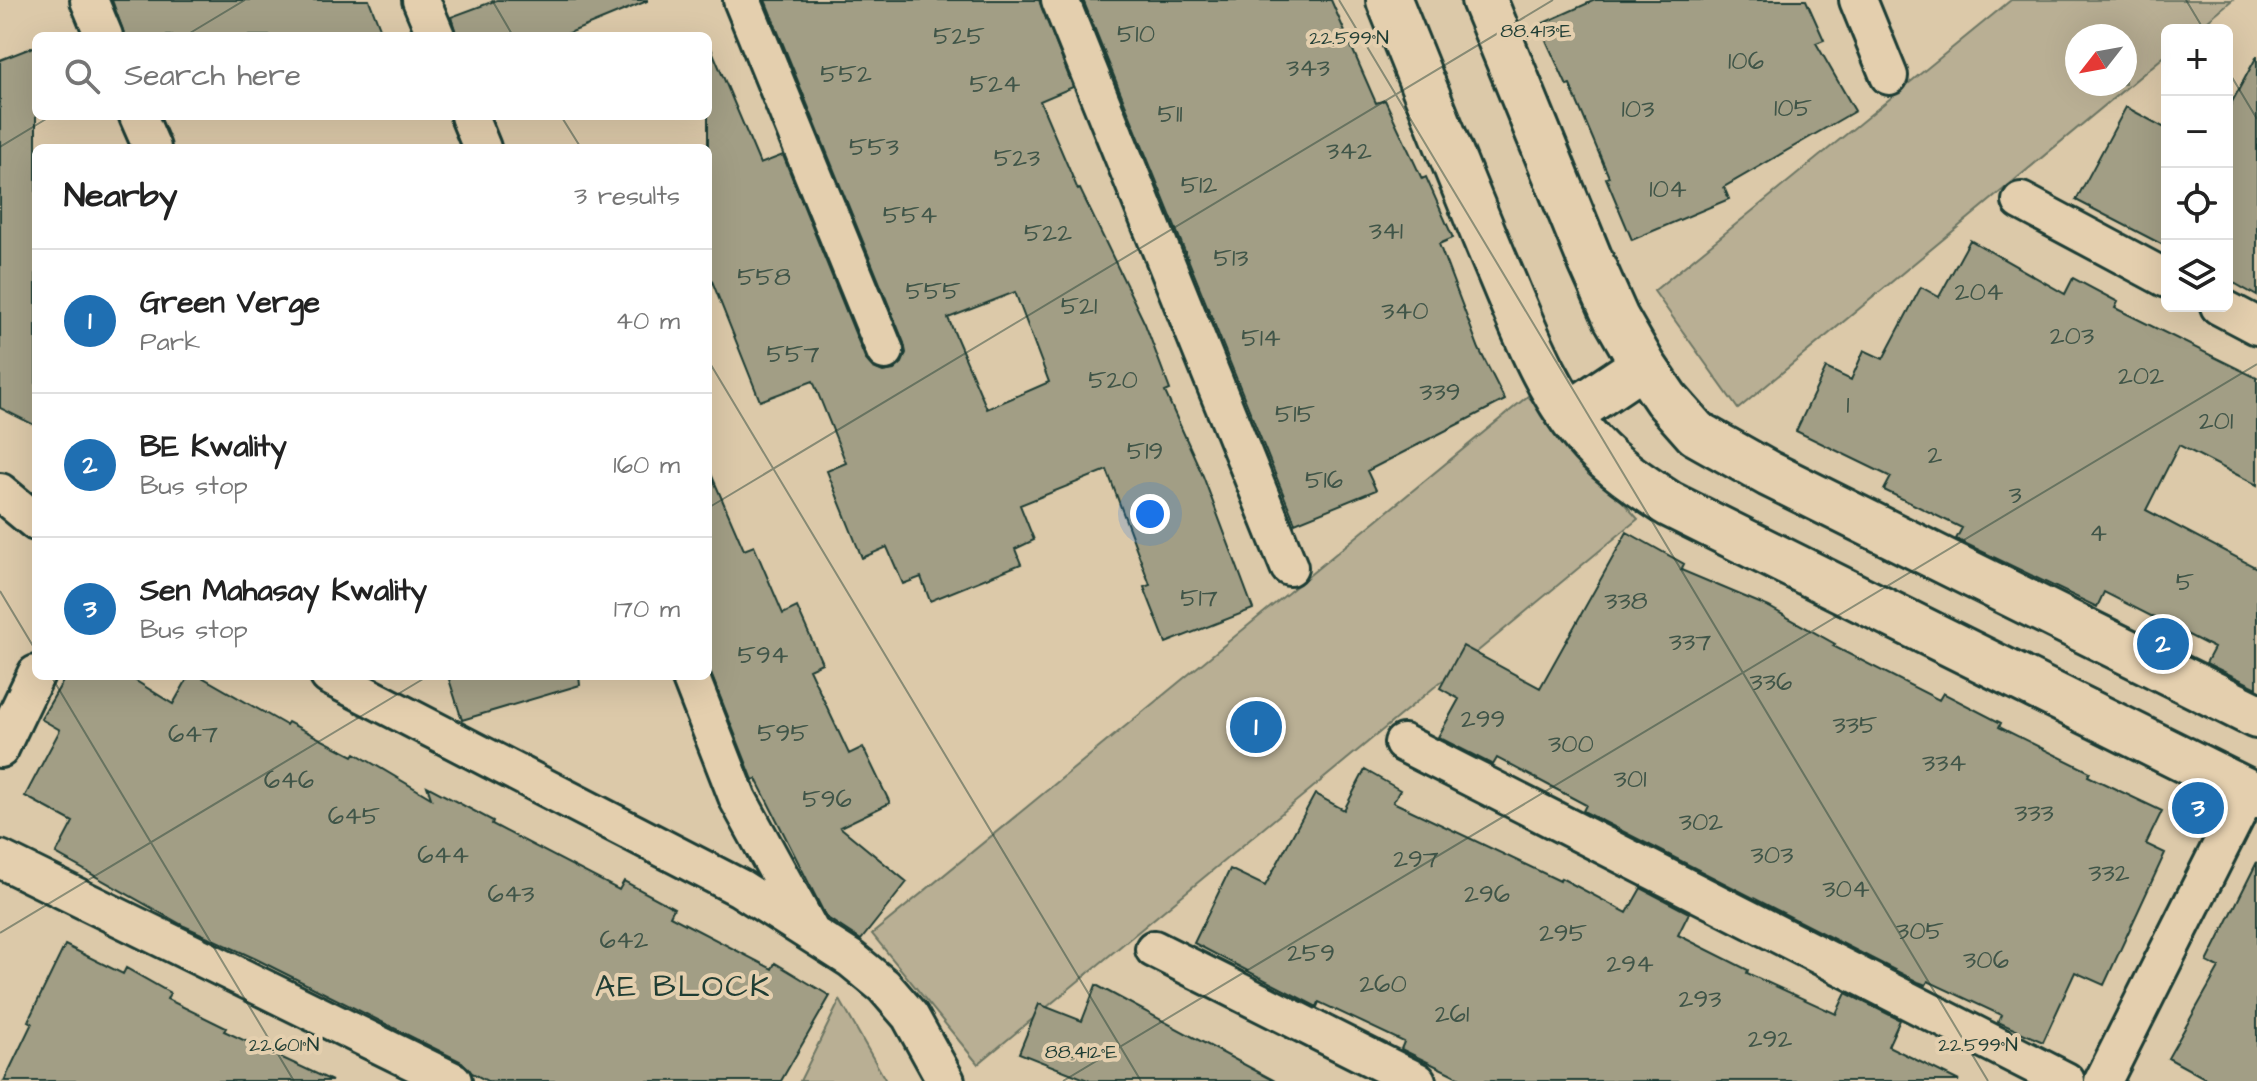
<!DOCTYPE html>
<html lang="en">
<head>
<meta charset="utf-8">
<style>
  body { margin:0; font-family:"Architects Daughter",sans-serif; background:#f6f6f6; color:#222 }
  .controls { position:absolute; right:24px; top:24px; display:grid; overflow:hidden; border-radius:12px; box-shadow:0 8px 32px #0002 }
  .controls button { width:72px; height:72px; display:grid; place-items:center; padding:0; border:0; border-bottom:2px solid #e0e0e0; background:#fff; color:#222; font:40px sans-serif }
  .compass { position:absolute; left:2065px; top:24px; width:72px; height:72px; border-radius:50%; background:#fff; box-shadow:0 8px 32px #0002; rotate:239deg }
  .you { position:absolute; left:1150px; top:514px; width:28px; height:28px; margin:-20px; border:6px solid #fff; border-radius:50%; background:#1a73e8; box-shadow:0 0 0 12px #1a73e833 }
  .badge { display:grid; place-items:center; width:52px; height:52px; border-radius:50%; background:#1f6fb2; color:#fff; font-size:26px; font-weight:700 }
  .pin { position:absolute; translate:-50% -50%; border:4px solid #fff; box-shadow:0 2px 8px #0006 }
  .list { margin:0; padding:0; list-style:none }
  h2 { display:flex; justify-content:space-between; align-items:center; height:104px; margin:0; padding:0 32px; font-size:34px }
  h2 small { font-size:26px; font-weight:400; color:#767676 }
  .list li { display:grid; grid-template-columns:52px 1fr auto; gap:24px; align-items:center; box-sizing:border-box; height:144px; padding:0 32px; border-top:2px solid #e0e0e0 }
  .list b { display:block; font-size:30px; white-space:nowrap }
  .list p { margin:0; font-size:26px; white-space:nowrap; color:#767676 }
  .list em { font-size:26px; font-style:normal; color:#767676 }
  .icon { flex:none; width:44px; height:44px; fill:none; stroke:currentColor; stroke-width:2; stroke-linecap:round; stroke-linejoin:round }
  .map { position:relative; flex:none; width:2257px; height:1081px; overflow:hidden }
  .search { position:absolute; background:#fff; box-shadow:0 8px 32px #0002; left:32px; top:32px; width:680px; height:88px; display:flex; align-items:center; gap:20px; box-sizing:border-box; padding:0 28px; border-radius:12px; color:#767676; font-size:30px }
  .panel { position:absolute; background:#fff; box-shadow:0 8px 32px #0002; left:32px; top:144px; width:680px; height:536px; border-radius:12px }
  .map>svg:first-child { display:block }
  .green { fill:#b9af94; stroke:#6c7664; stroke-width:2; fill-rule:evenodd }
  .building { fill:#a29e85; stroke:#1f3d34; stroke-width:2; fill-rule:evenodd }
  .lines { fill:none; stroke-linecap:round; stroke-linejoin:round }
  .minor-casing { stroke:#1f3d34; stroke-width:42 }
  .secondary-casing { stroke:#1f3d34; stroke-width:50 }
  .minor { stroke:#e4cfae; stroke-width:36 }
  .secondary { stroke:#e4cfae; stroke-width:44 }
  .ticks { fill:none; stroke:#1f3d34; stroke-width:2; stroke-opacity:0.45 }
  .labels { text-anchor:middle; dominant-baseline:central; stroke-width:8; stroke-linejoin:round; paint-order:stroke }
  .number-label { font-size:26px; fill:#405548 }
  .neighbourhood-label { font-size:32px; letter-spacing:2px; fill:#1f3d34; stroke:#e4cfae }
  .ticks-label { font-size:20px; text-anchor:middle; fill:#1f3d34; stroke:#e4cfae; stroke-width:8; stroke-linejoin:round; paint-order:stroke }
</style>
</head>
<body>
<div class="map">
<svg width="2257" height="1081" viewBox="0 0 2257 1081">
  <rect width="100%" height="100%" fill="#dcc9a9"/>
  <filter id="ink" filterUnits="userSpaceOnUse"><feTurbulence type="fractalNoise" baseFrequency=".0125" numOctaves="2"/><feDisplacementMap in="SourceGraphic" scale="16" xChannelSelector="R" yChannelSelector="G"/><feConvolveMatrix kernelMatrix="1 2 1 2 8 2 1 2 1" color-interpolation-filters="sRGB"/></filter>
  <g filter="url(#ink)">
    <path class="green" d="M2011 0H2232L2196 30H2167V54L1738 409 1654 291ZM2125 36V84H2077V36Z
      M1528 396 1638 519 978 1064 872 934Z
      M840 1000 886 1081H800Z"/>
    <path class="building" d="M112 0H369L383 36H125Z
      M497 0H647V1L562 36H457L451 17Z
      M765 0H1039L1073 87 1040 101 1078 190 1080 189 1145 324 1170 390 1165 392 1203 476 1253 609 1166 643 1144 587 1150 585 1107 470 1020 505 1034 540 1015 549 1021 564 930 601 921 577 903 584 887 547 862 558 827 471 846 463 813 381 760 401 708 271V41L760 164 783 155 866 360 873 368 883 372 894 370 902 363 906 353 904 343ZM1015 292 1049 382 987 409 948 318Z
      M1083 0H1331L1376 103 1385 100 1422 179 1426 177 1453 238 1439 244 1479 349 1505 400 1367 471 1376 490 1295 523Z
      M1595 0H1806L1824 40 1816 43 1855 111 1724 187 1729 199 1632 240 1606 178 1609 177 1570 85 1567 86 1539 25Z
      M36 46V426L0 408V60Z
      M2257 56V296L2227 279V111Z
      M2126 107 2167 129V247L2076 200Z
      M1970 240 2065 294 2073 278 2118 302 2115 308 2257 378V485L2179 445 2146 510 2257 568V688L2206 663 2214 648 2104 592 2097 607 1956 539 1962 528 1884 490 1891 477 1796 431 1826 368 1851 380 1864 350 1883 359 1921 287 1939 297Z
      M708 467 744 550 754 546 783 614 797 607 822 663 809 669 849 754 863 747 890 803 840 827 907 882 861 940 826 917 756 779 753 780 708 666Z
      M1627 532 1684 564 1681 570 1769 607 1835 644 1833 646 1939 700 1943 693 2001 723 1999 727 2090 772 2088 776 2162 811 2146 844 2165 853 2104 985 2075 972 2043 1042 1998 1022 2001 1015 1928 981 1926 985 1918 982 1583 811 1586 805 1497 758 1493 765 1438 737 1459 699 1440 688 1463 646 1540 688Z
      M66 676H128L173 704 189 676H200L286 725 288 722 353 756 355 753 431 798 427 786 493 821 492 824 619 890 624 881 674 908 670 916 772 969 775 963 830 996 781 1081H487L472 1073 462 1062 256 959 184 926 56 854 73 822 25 796 60 730 41 719Z
      M448 676H579L580 685 462 720Z
      M1365 770 1400 790 1393 802 1560 881 1561 878 1627 913 1641 888 1689 913 1678 935 1748 970 1747 973 1836 1014 1846 993 1900 1020 1888 1046 1959 1081H1466L1401 1049 1404 1042 1319 1002 1317 1007 1194 943 1230 869 1265 886 1315 794 1344 810Z
      M2257 862V1081H2210L2168 1058 2219 968 2207 962Z
      M65 945 123 974 126 968 170 993 167 999 226 1028 224 1031 332 1081H4L32 1023 28 1021Z
      M1096 985 1275 1081H1090L1019 1053 1039 1004 1082 1021Z"/>
    <g class="lines">
      <g class="minor-casing">
        <path id="minor" d="M89 0 104 36
          M421 0 436 36
          M742 0 885 351
          M1060 0 1289 567
          M1858 0 1889 76
          M138 116 152 148
          M469 116 482 148
          M2021 201 2167 279
          M2219 306 2257 326
          M0 492 36 522
          M329 676 740 888 851 959 884 986 910 1016 946 1081
          M690 676 738 799 809 929
          M1403 743 2066 1081
          M0 749 36 674
          M0 859 453 1081
          M1154 949 1417 1081
          M2103 1081 2248 792"/>
      </g>
      <g class="secondary-casing">
        <path id="secondary" d="M1389 0C1425 89 1460 178 1497 266 1523 327 1547 394 1592 444 1614 468 1642 486 1669 504L2257 796
          M1484 0 1591 262 1616 318 1643 365 1666 399 1696 433 1769 474 2257 716
          M1570 414 1643 365"/>
      </g>
      <use href="#minor" class="minor"/>
      <use href="#secondary" class="secondary"/>
    </g>
  </g>
  <path class="ticks" d="M492 0 513 36M1339 0 1988 1081M2186 0 2204 30M185 36 245 0M2227 69 2257 119M561 116 581 148M0 147 51 116M708 360 1141 1081M708 508 1553 0M0 591 36 651M51 676 294 1081M0 933 428 676M1063 1081 2257 364"/>
  <g class="labels">
    <g class="number-label">
      <text x="1136" y="34">510</text>
      <text x="959" y="36">525</text>
      <text x="1746" y="61">106</text>
      <text x="1308" y="68">343</text>
      <text x="846" y="74">552</text>
      <text x="995" y="84">524</text>
      <text x="1793" y="108">105</text>
      <text x="1638" y="109">103</text>
      <text x="1170" y="114">511</text>
      <text x="874" y="147">553</text>
      <text x="1349" y="151">342</text>
      <text x="1017" y="158">523</text>
      <text x="1199" y="185">512</text>
      <text x="1668" y="189">104</text>
      <text x="910" y="215">554</text>
      <text x="1386" y="231">341</text>
      <text x="1048" y="233">522</text>
      <text x="1231" y="258">513</text>
      <text x="764" y="277">558</text>
      <text x="933" y="291">555</text>
      <text x="1979" y="292">204</text>
      <text x="1079" y="306">521</text>
      <text x="1405" y="311">340</text>
      <text x="2072" y="336">203</text>
      <text x="1261" y="338">514</text>
      <text x="793" y="354">557</text>
      <text x="2141" y="376">202</text>
      <text x="1113" y="380">520</text>
      <text x="1440" y="392">339</text>
      <text x="1848" y="405">1</text>
      <text x="1295" y="414">515</text>
      <text x="2216" y="421">201</text>
      <text x="1145" y="451">519</text>
      <text x="1935" y="455">2</text>
      <text x="1324" y="480">516</text>
      <text x="2015" y="495">3</text>
      <text x="2098" y="533">4</text>
      <text x="2185" y="582">5</text>
      <text x="1199" y="598">517</text>
      <text x="1626" y="601">338</text>
      <text x="1690" y="642">337</text>
      <text x="763" y="655">594</text>
      <text x="1771" y="682">336</text>
      <text x="1483" y="719">299</text>
      <text x="1855" y="725">335</text>
      <text x="783" y="733">595</text>
      <text x="193" y="734">647</text>
      <text x="1571" y="744">300</text>
      <text x="1944" y="763">334</text>
      <text x="1630" y="779">301</text>
      <text x="289" y="780">646</text>
      <text x="827" y="799">596</text>
      <text x="2034" y="813">333</text>
      <text x="354" y="816">645</text>
      <text x="1701" y="822">302</text>
      <text x="443" y="855">644</text>
      <text x="1772" y="855">303</text>
      <text x="1416" y="859">297</text>
      <text x="2109" y="873">332</text>
      <text x="1846" y="889">304</text>
      <text x="511" y="894">643</text>
      <text x="1487" y="894">296</text>
      <text x="1920" y="931">305</text>
      <text x="1563" y="933">295</text>
      <text x="624" y="940">642</text>
      <text x="1311" y="953">259</text>
      <text x="1986" y="960">306</text>
      <text x="1630" y="964">294</text>
      <text x="1383" y="984">260</text>
      <text x="1700" y="999">293</text>
      <text x="1452" y="1014">261</text>
      <text x="1770" y="1039">292</text>
    </g>
    <g class="neighbourhood-label">
      <text x="683" y="986">AE BLOCK</text>
    </g>
  </g>
  <g class="ticks-label">
    <text x="1536" y="37">88.413°E</text>
    <text x="1349" y="44">22.599°N</text>
    <text x="284" y="1051">22.601°N</text>
    <text x="1978" y="1051">22.599°N</text>
    <text x="1081" y="1058">88.412°E</text>
  </g>
</svg>
<div class="controls">
<button>+</button>
<button>−</button>
<button><svg class="icon" aria-label="locate" viewBox="0 0 24 24"><circle cx="12" cy="12" r="6"/><path d="M12 2v4M12 18v4M2 12h4M18 12h4"/></svg></button>
<button><svg class="icon" aria-label="layers" viewBox="0 0 24 24"><path d="M12 4l9 5-9 5-9-5zM3 14l9 5 9-5"/></svg></button>
</div>
<svg class="compass" viewBox="-18 -18 36 36"><path d="M0-13l5 13h-10z" fill="#e53935"/><path d="M0 13l5-13h-10z" fill="#767676"/></svg>
<div class="you"></div>
<div class="pin badge" style="left:1256px;top:727px">1</div>
<div class="pin badge" style="left:2163px;top:644px">2</div>
<div class="pin badge" style="left:2198px;top:808px">3</div>
<div class="search"><svg class="icon" aria-label="search" viewBox="0 0 24 24"><circle cx="10" cy="10" r="6"/><path d="M15 15l6 6"/></svg>Search here</div>
<section class="panel">
<h2>Nearby<small>3 results</small></h2>
<ul class="list">
<li><span class="badge">1</span><div><b>Green Verge</b><p>Park</p></div><em>40 m</em></li>
<li><span class="badge">2</span><div><b>BE Kwality</b><p>Bus stop</p></div><em>160 m</em></li>
<li><span class="badge">3</span><div><b>Sen Mahasay Kwality</b><p>Bus stop</p></div><em>170 m</em></li>
</ul>
</section>
</div>
</body>
</html>
